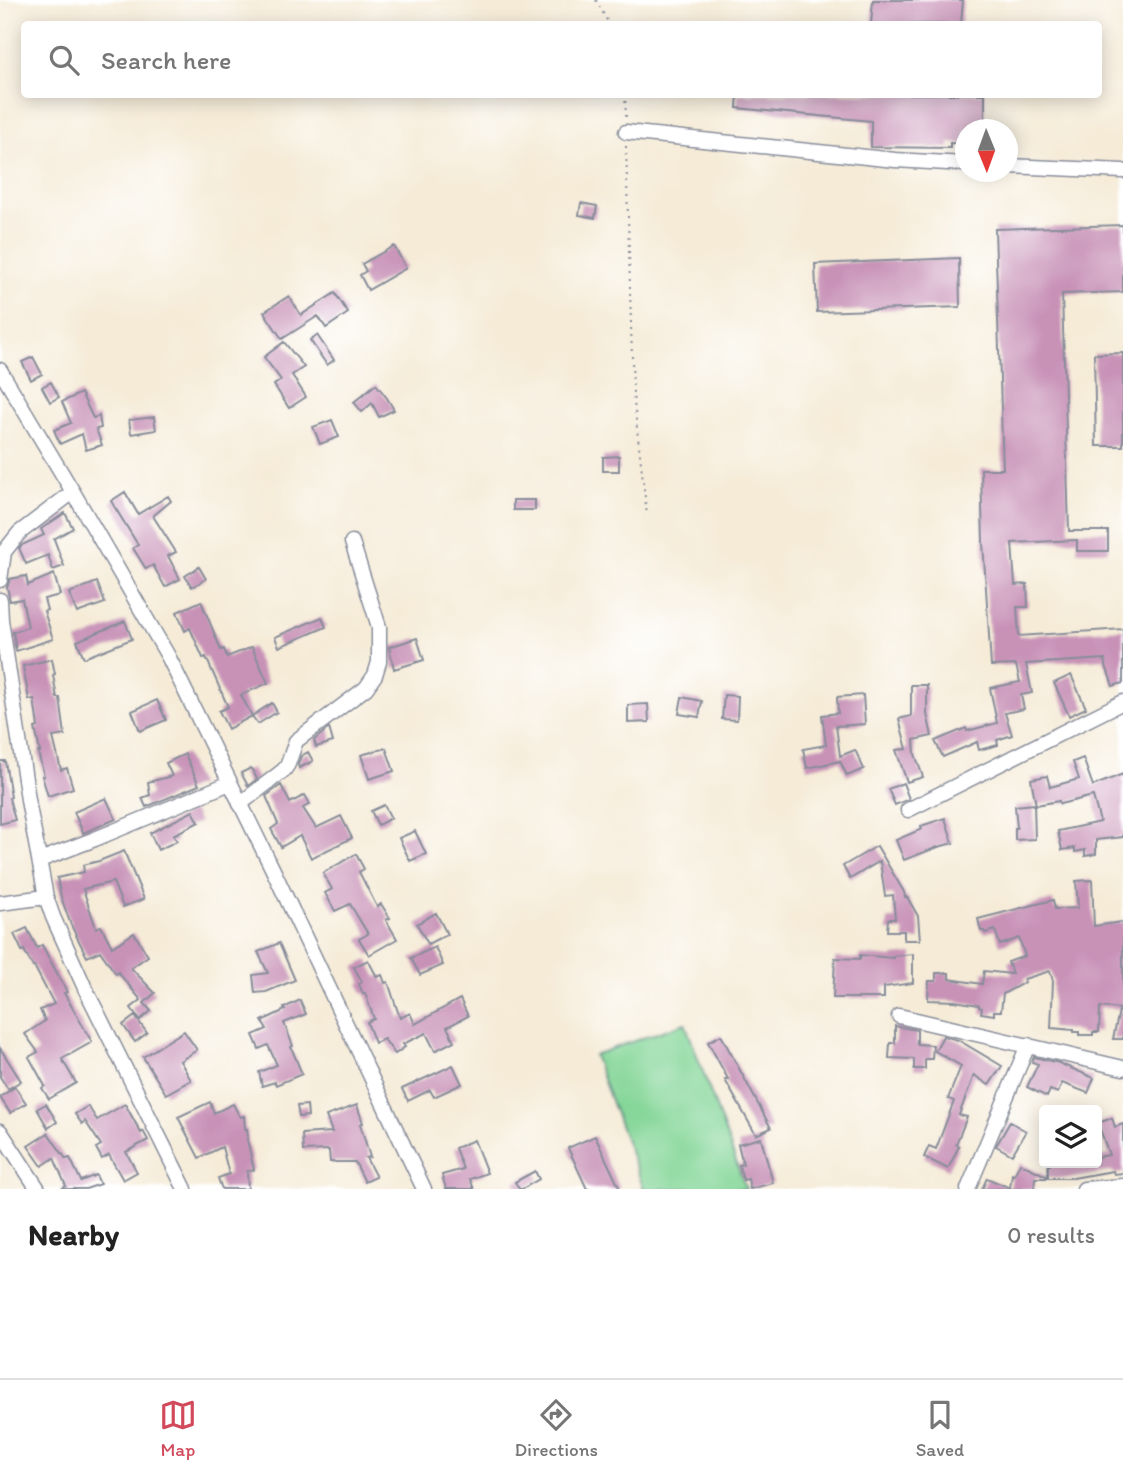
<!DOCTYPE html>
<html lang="en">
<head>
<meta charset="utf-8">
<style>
  body { margin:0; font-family:Itim,sans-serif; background:#f2f2f2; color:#222 }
  .controls { position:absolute; right:21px; bottom:21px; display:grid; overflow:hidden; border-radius:7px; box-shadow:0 4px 18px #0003 }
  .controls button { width:63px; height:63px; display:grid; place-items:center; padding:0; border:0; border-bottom:2px solid #e0e0e0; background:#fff; color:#222; font:35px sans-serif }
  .compass { position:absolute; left:955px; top:119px; width:63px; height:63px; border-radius:50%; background:#fff; box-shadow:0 4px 18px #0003; rotate:179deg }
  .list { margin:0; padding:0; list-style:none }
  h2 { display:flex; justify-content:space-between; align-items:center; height:91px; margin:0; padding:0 28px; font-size:30px }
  h2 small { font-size:23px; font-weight:400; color:#767676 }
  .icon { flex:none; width:38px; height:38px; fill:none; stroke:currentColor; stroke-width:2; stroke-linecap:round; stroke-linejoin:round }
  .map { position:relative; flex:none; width:1123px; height:1189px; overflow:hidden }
  .search { position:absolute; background:#fff; box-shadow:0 4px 18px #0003; left:21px; right:21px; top:21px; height:77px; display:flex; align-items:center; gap:18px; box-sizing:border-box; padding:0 24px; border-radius:7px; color:#767676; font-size:26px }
  .sheet { height:189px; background:#fff }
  nav { display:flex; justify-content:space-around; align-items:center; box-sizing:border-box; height:98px; border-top:2px solid #e0e0e0; background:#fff; font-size:19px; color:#767676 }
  nav a { display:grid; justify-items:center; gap:4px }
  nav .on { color:#d1495b }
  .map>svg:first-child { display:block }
  .garden { fill:#84d698; stroke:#50827b; stroke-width:2 }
  .building { fill:#c892b7 }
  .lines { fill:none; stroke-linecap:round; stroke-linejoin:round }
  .minor-casing { stroke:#888d9a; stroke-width:17 }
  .path { stroke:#888d9a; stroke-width:2; stroke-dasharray:2 5; stroke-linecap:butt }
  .minor { stroke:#fff; stroke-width:14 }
</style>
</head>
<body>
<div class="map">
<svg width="1123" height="1189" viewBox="0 0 1123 1189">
  <rect width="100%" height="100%" fill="#fff"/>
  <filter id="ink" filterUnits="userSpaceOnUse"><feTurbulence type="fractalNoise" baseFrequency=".0143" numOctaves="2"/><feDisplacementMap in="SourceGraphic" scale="14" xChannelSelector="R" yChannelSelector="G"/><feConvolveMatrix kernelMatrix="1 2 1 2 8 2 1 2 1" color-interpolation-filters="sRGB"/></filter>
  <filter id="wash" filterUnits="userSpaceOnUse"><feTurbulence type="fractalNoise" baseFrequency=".00686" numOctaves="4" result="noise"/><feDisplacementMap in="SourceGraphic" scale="28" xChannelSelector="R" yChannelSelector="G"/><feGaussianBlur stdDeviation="1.57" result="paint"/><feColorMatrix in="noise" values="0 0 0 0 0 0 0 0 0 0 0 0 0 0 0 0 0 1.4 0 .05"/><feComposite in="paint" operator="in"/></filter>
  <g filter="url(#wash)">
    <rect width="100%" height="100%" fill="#f5ebd7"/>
    <path class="garden" d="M685 1023 746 1189H644L594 1055Z"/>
    <g id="blocks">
      <path class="building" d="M873 0H963L961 24H871Z
        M738 94H985V130H965V144L950 143V148L871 147V121L737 108Z
        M581 203 597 206 595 218 579 215Z
        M1123 225V292L1062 294 1069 531H1108V551H1077V540L1012 543 1015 585 1027 584 1028 607H1017L1019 636 1123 629V683L1113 686 1104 660 1106 659 1026 664 1032 693 1021 695 1024 709 1005 713 1012 735 997 740 998 745 979 750 977 742 943 757 935 741 966 728 967 731 997 723 990 688 1020 682 1016 665 991 666 983 542 981 469H1003L995 229Z
        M394 246 406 268 368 290 360 275 366 271 362 264Z
        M959 258 960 307 817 312 815 264Z
        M335 293 348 313 326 328 318 316 282 339 264 312 289 296 301 315Z
        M317 335 334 360 327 365 310 340Z
        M284 342 304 367 292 375 306 397 289 408 274 385 281 380 264 357Z
        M1123 353V446H1096L1094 354Z
        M33 357 42 374 31 380 22 362Z
        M51 382 59 397 50 402 42 387Z
        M376 384 387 398 394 410 379 417 372 403 362 412 354 402Z
        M81 393 93 418 99 416 101 428 96 429 102 445 86 450 82 434 60 444 54 430 71 423 62 402Z
        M154 417 156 430 131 434 129 420Z
        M332 420 339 437 320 444 313 427Z
        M619 456V471H603V457Z
        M125 492 138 514 168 496 171 501 153 516 176 552 168 556 180 579 165 587 153 565 146 569 133 548 138 545 111 501Z
        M513 500H535V510H513Z
        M65 513 73 528 54 539 64 566 53 570 48 555 26 564 19 548 22 545 44 535 41 529Z
        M199 567 206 579 192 587 185 576Z
        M54 574 60 595 44 599 47 610 44 611 53 639 16 651 13 632 28 627 22 599 10 601 7 587 10 579 26 576 28 585Z
        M97 582 105 603 77 613 69 593Z
        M201 601 221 650 224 649 227 657 252 647 268 683 241 695 252 716 228 729 219 711 228 707 206 657 203 658 190 628 185 631 177 612Z
        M322 617 326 627 279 647 275 637Z
        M125 621 132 639 84 658 77 641Z
        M417 638 424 660 394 669 389 647Z
        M52 659 55 674 53 675 57 698H60L65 735 53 737 61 770 67 768 73 788 48 796 42 776H44L38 752H40L35 728 38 727 34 699 29 700 23 666Z
        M1071 675 1086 708 1069 716 1054 683Z
        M911 685H927V714L932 736 914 740 915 754 923 777 907 782 896 750 907 749 899 719 911 716Z
        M724 695 738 696 737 720 722 719Z
        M863 695 865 724 836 726 840 756 855 750 864 769 847 776 840 761 807 768 803 749 826 745 822 715 838 713 837 697Z
        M682 697 702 701 699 717 679 714Z
        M157 700 166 720 140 731 132 711Z
        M272 703 277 712 258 724 252 716Z
        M648 704 649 722 628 723V705Z
        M329 728 333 742 316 747 314 740Z
        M386 748 394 771 369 779 361 755Z
        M308 752 313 761 299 768 298 765 301 756Z
        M185 754 199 785 146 807 142 798 150 795 148 782 172 776 166 763Z
        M1083 758 1093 786 1123 774V837L1096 840V854L1085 856V850L1075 852V848L1062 850 1058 831 1100 822 1093 796 1060 804 1059 801 1036 805 1031 779 1047 776 1050 787 1079 779 1073 762Z
        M0 761H5L11 797 9 798 15 820 0 824Z
        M251 768 257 779 248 786 241 773Z
        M903 783 909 799 895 805 888 789Z
        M281 785 290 803 305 795 310 804 303 808 316 828 341 816 352 838 311 858 300 836 281 847 271 829 278 824 266 796Z
        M106 798 116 819 83 833 74 812Z
        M1034 804 1035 839 1015 840V828H1017L1015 806Z
        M384 805 391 818 378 825 371 811Z
        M193 811 199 822 173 835 177 841 158 850 150 833Z
        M945 818 953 843 938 847 904 860 896 840 922 829 921 826Z
        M415 831 426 854 410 861 399 838Z
        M877 846 904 892 905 897H907L918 916 920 940H904V931H887L888 919H895L893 895 885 896 880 861 850 879 843 866Z
        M124 851 144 899 123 907 113 882 83 889 96 928 101 926 112 947 134 933 148 956 131 968 155 993 144 1003 151 1011 140 1020 131 1008 141 1000 118 972 116 974 100 951 87 957 71 925 61 897 57 878 84 872 83 865 99 861Z
        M356 854 364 869 359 872 377 907 381 904 390 918 386 920 397 939 369 955 359 939 368 934 350 904 335 911 325 893 332 889 323 873Z
        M1092 880 1094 926 1123 922V1009L1100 1007 1099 1032H1093V1035H1079V1032H1074V1030L1051 1028 1053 981 1050 971 1024 979 1025 982 1003 994 1001 1011H994V1015L981 1013 982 1008 979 1007V1005L955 1001 928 1000 929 981H936V973H949V979L982 984 984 971 1012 974 1008 962 1025 956 1019 938 1000 945 995 930 985 933 984 931H981L978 919 1053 900 1055 909 1078 908 1076 881Z
        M436 913 447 934 428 944 417 924Z
        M27 928 37 948 42 945 67 992 64 993 92 1042 62 1059 76 1083 49 1099 42 1088 45 1086 29 1057 38 1052 25 1034 45 1021 40 1010 54 1004 34 966 33 967 24 950 22 951 14 934Z
        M279 943 295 980 266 992 255 993 253 975 268 973 258 952Z
        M435 947 443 965 420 975 411 958Z
        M913 954V983L884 987V998H833L835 958 860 959V955L893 958V956Z
        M368 960 377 977 382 975 385 983 388 982 400 1018 410 1013 415 1024 460 999 468 1016 447 1027 454 1041 435 1051 426 1033 403 1044 405 1047 395 1054 384 1039 375 1043 367 1022 374 1019 365 993 363 994 359 984 362 982 354 967Z
        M300 1000 306 1014 284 1023 293 1046 291 1047 302 1074 276 1085 275 1082 262 1086 259 1072 277 1065 268 1045 259 1049 253 1035 267 1029 262 1021 285 1010 284 1008Z
        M1119 1011H1123V1039H1113Z
        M135 1016 147 1033 135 1042 123 1025Z
        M895 1026 917 1030V1044L933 1045 932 1059H925V1069H914V1059L889 1058 890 1043H895Z
        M184 1031 197 1050 180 1061 191 1080 166 1094 143 1057Z
        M721 1035 771 1128 756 1135 725 1080 728 1079 708 1042Z
        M943 1036 958 1040 1002 1066 989 1085 974 1075 959 1115 967 1117 956 1144 959 1146 948 1169 924 1157 929 1146 936 1149 954 1101 948 1099 961 1066 935 1051Z
        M0 1048 21 1081 8 1089 0 1077Z
        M1034 1057 1059 1063 1094 1078 1088 1093 1062 1083 1058 1093 1050 1090 1047 1097 1027 1087 1038 1064 1032 1062Z
        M453 1065 462 1084 434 1097 430 1090 408 1101 402 1089Z
        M15 1087 26 1103 10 1113 0 1097Z
        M210 1102 214 1113 233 1104 240 1117 244 1116 245 1129H247L248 1139H247L254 1170 247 1171 248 1189H222L218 1178 229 1174 222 1147 199 1158 178 1117Z
        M46 1104 57 1122 48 1128 37 1109Z
        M125 1104 141 1133 143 1131 148 1140 126 1152 137 1172 123 1180 109 1155 102 1159 96 1148 101 1145 85 1121 82 1124 75 1114 88 1106 97 1120Z
        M307 1105 308 1116 299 1117 297 1106Z
        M357 1105 363 1123 360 1124 370 1157 366 1158 376 1177 365 1182 355 1162H330L329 1150 303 1151 302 1134 332 1132 326 1116Z
        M1112 1118 1115 1127 1123 1124V1173L1114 1174 1113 1171 1073 1178H1035L1034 1189H982L987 1178 1010 1188 1012 1174 1014 1175 1020 1163 1048 1177V1165H1050V1163H1097V1157L1109 1155 1098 1123Z
        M1010 1122 1026 1131 1012 1155 996 1146Z
        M48 1133 66 1159 70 1158 81 1181 96 1175 100 1184 86 1189H61L66 1186 54 1158 42 1166 28 1146Z
        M595 1136 620 1189H587L568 1148Z
        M761 1138 773 1183 750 1189 748 1179 743 1180 739 1165 743 1164 738 1144Z
        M474 1140 487 1173 470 1179 474 1189H446L442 1175 463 1169 455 1148Z
        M535 1171 539 1179 522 1189H519L515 1182Z"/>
    </g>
  </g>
  <g filter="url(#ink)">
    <use href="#blocks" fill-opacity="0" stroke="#888d9a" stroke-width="2"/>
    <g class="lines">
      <g class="minor-casing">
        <path id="minor" d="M626 132 895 160 965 164
          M1007 166 1123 171
          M0 370 73 492 168 656 274 872 424 1189
          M0 580 4 552 19 533 73 492
          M0 600 1 620 29 806 46 897 53 917 84 986 185 1189
          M240 804 284 770 288 764 296 741 366 688 375 675 379 662V627L352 542
          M908 810 1123 702
          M40 860 95 839 230 783
          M0 903 46 897
          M899 1016 1123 1068
          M0 1131 38 1189
          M968 1189 1028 1045
          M1084 1189 1123 1186"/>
      </g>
      <path class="path" d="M596 0 609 24
        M625 94 626 120
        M626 146 633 394 647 515"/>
      <use href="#minor" class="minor"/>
    </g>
  </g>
</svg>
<div class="controls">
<button><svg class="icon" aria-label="layers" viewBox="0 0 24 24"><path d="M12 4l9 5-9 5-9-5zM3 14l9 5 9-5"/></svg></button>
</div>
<svg class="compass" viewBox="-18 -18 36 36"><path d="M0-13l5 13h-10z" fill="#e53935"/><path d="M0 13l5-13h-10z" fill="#767676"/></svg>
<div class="search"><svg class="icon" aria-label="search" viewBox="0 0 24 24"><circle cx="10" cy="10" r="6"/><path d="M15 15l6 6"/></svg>Search here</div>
</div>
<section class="sheet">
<h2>Nearby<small>0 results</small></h2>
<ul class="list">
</ul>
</section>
<nav>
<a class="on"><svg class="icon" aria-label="map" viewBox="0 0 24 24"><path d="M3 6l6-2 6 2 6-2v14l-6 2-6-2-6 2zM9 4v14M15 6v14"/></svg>Map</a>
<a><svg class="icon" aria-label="directions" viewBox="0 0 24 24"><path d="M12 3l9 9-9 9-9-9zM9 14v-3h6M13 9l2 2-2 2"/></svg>Directions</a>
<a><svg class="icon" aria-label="saved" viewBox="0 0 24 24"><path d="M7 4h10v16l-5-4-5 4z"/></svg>Saved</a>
</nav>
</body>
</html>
